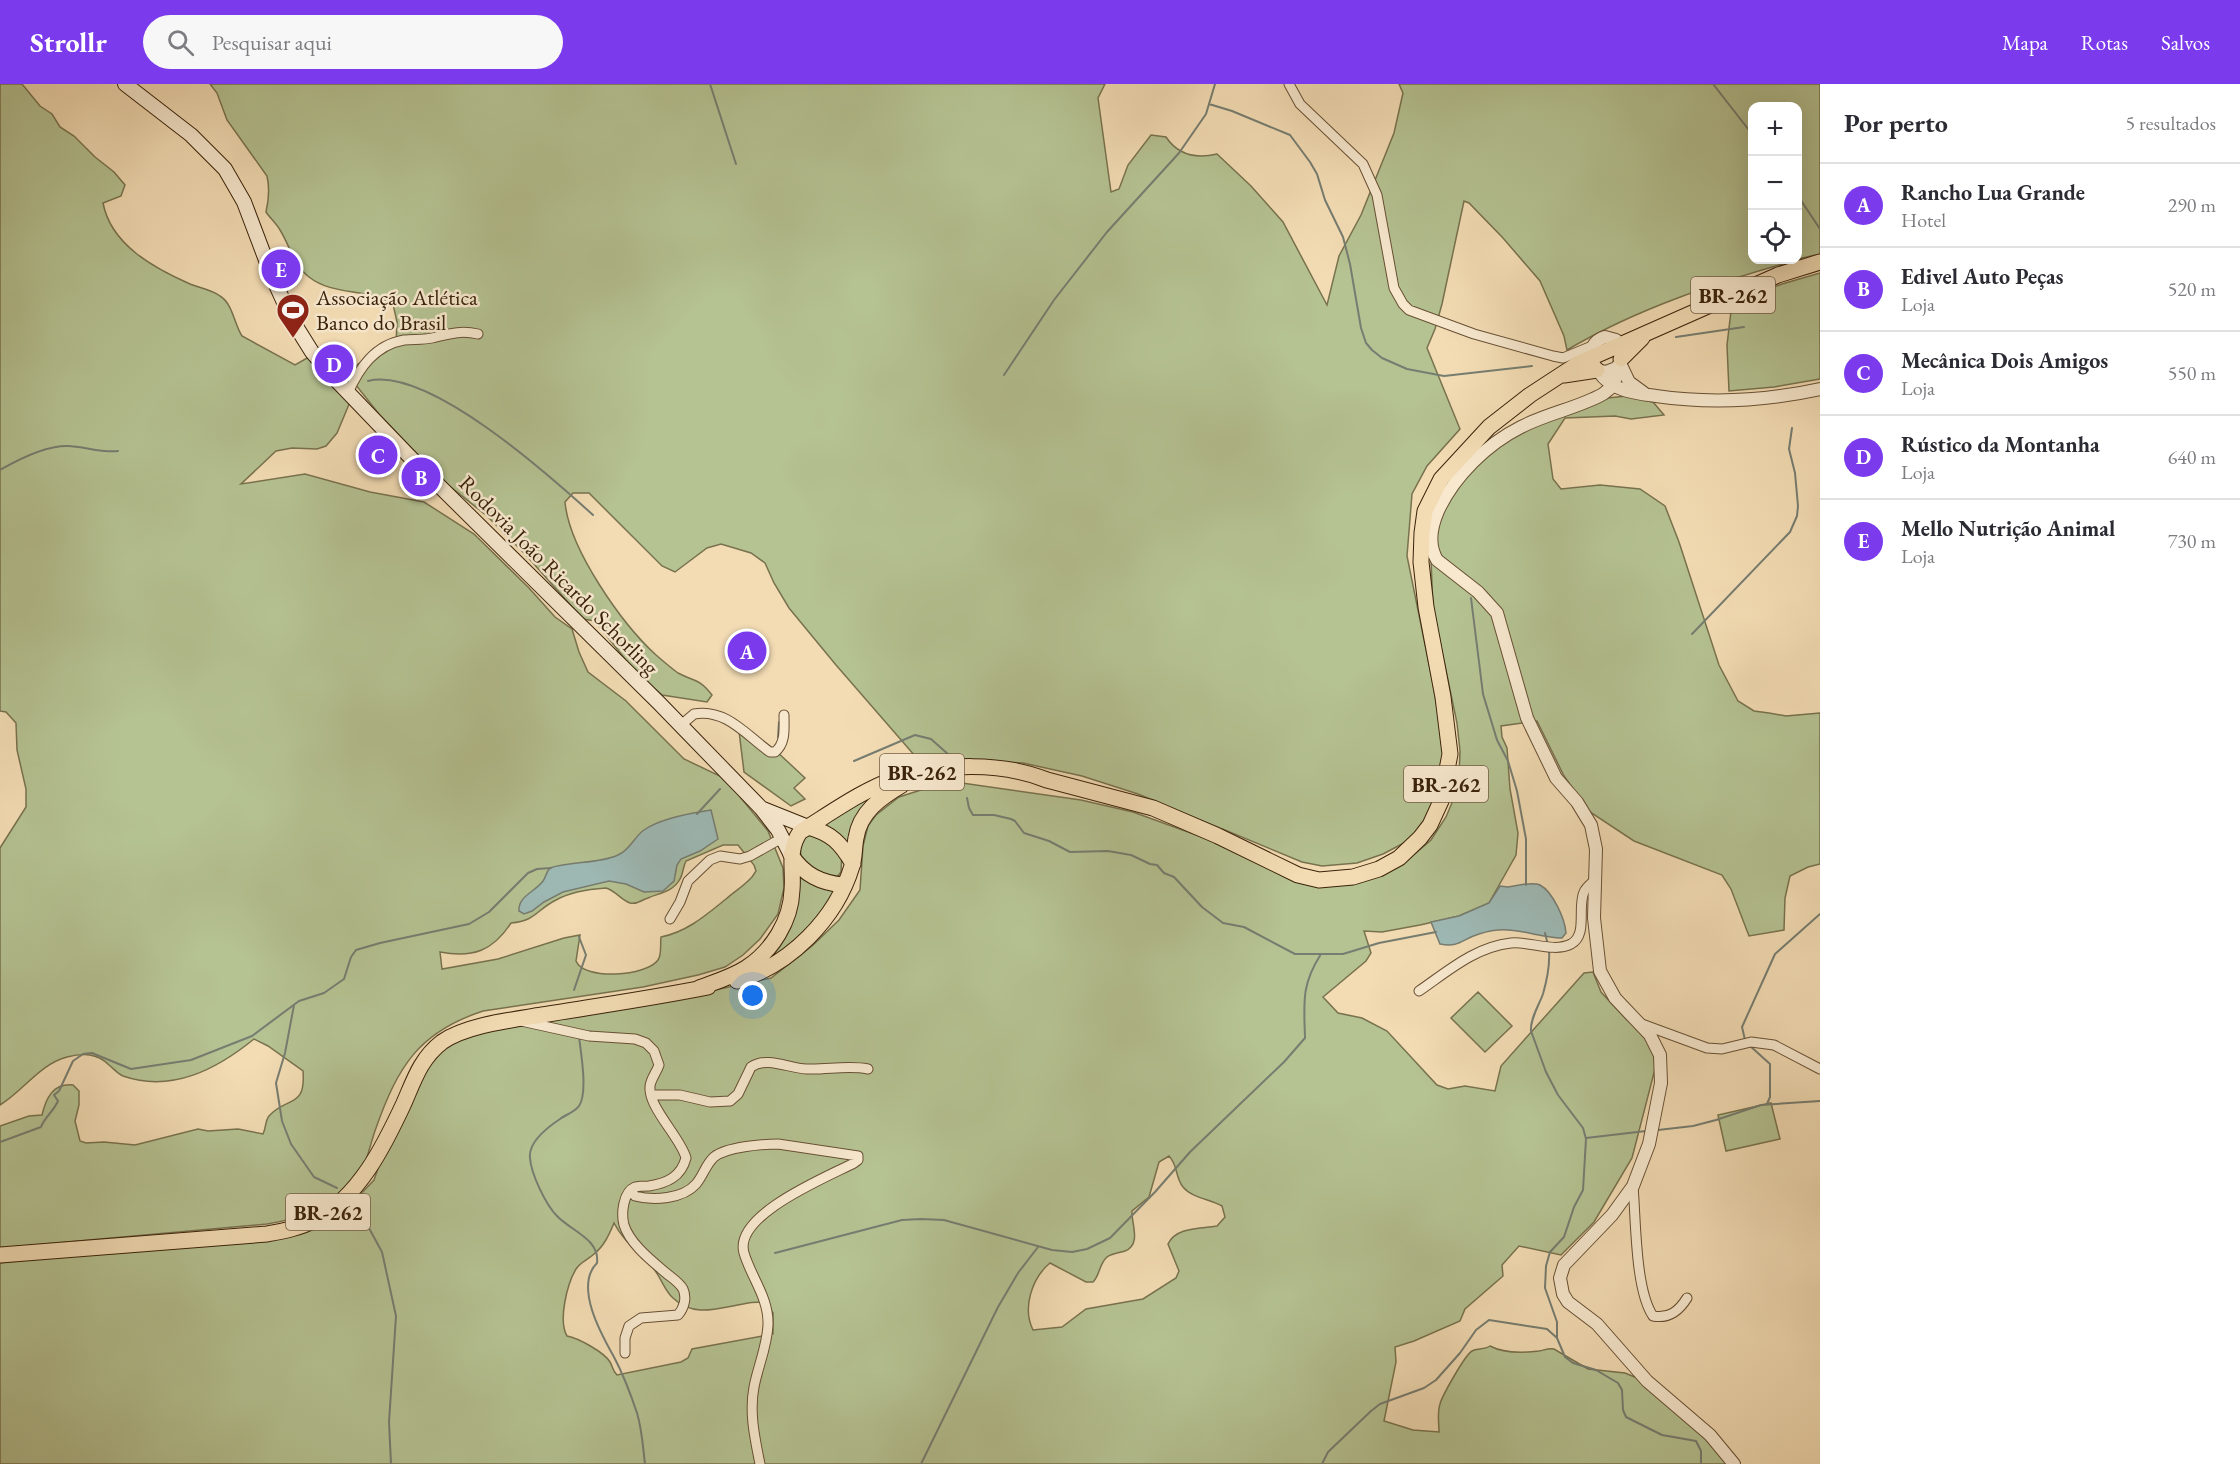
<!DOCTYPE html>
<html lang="pt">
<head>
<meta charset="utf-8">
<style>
  body { margin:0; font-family:"EB Garamond",serif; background:#f7f7f7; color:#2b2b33 }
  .controls { position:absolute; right:18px; top:18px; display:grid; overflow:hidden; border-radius:12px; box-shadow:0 6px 24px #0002 }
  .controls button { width:54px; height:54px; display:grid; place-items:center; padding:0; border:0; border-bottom:2px solid #e1e1e2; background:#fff; color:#2b2b33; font:30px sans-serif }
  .you { position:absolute; left:753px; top:912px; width:21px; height:21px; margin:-15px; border:4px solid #fff; border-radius:50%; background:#1a73e8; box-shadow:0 0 0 9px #1a73e833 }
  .badge { display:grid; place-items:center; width:39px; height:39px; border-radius:50%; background:#7c3aed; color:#fff; font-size:20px; font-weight:700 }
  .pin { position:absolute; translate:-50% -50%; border:3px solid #fff; box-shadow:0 2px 6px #0006 }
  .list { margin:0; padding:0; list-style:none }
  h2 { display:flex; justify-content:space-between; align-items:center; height:78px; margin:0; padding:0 24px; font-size:26px }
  h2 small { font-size:20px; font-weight:400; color:#7c7c81 }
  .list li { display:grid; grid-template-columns:39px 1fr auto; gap:18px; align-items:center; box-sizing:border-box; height:84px; padding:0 24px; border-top:2px solid #e1e1e2 }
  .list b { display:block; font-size:22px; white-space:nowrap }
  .list p { margin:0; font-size:20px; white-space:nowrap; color:#7c7c81 }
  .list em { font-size:20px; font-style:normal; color:#7c7c81 }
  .icon { flex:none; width:33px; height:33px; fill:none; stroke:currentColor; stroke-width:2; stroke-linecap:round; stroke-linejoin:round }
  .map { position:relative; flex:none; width:1820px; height:1380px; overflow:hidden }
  header { display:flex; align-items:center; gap:36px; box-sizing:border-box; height:84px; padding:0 30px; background:#7c3aed; color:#fff }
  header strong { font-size:28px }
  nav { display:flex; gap:33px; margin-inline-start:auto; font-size:21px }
  .search { width:420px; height:54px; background:#f7f7f7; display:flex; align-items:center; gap:15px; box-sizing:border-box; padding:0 21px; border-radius:33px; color:#7c7c81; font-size:22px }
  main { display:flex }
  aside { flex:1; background:#fff }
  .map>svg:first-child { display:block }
  .green { fill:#b5c292; stroke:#78724e; stroke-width:1.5; fill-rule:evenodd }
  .water { fill:#9ebab6; stroke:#767d71; stroke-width:1.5 }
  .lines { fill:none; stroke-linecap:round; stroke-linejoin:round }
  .stream { stroke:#767d71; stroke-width:2 }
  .minor-casing { stroke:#685034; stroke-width:11 }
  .tertiary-casing { stroke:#685034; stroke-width:14 }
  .secondary-casing { stroke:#3a2209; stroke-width:16 }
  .trunk-casing { stroke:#3a2209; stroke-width:17 }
  .minor { stroke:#f7e8ce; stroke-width:9 }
  .tertiary { stroke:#f7e8ce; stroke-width:12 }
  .secondary { stroke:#f7e8ce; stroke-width:14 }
  .trunk { stroke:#f3dcb4; stroke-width:15 }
  .labels { text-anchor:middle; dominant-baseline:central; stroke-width:5; stroke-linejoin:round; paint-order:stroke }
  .shield { fill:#f7e8ce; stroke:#735d44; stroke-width:1.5 }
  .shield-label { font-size:21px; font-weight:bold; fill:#3a2209 }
  .poi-label { font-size:22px; fill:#3a2209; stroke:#f7e8ce; text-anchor:start }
  .street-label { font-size:22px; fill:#3a2209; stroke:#f7e8ce }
</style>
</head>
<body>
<header>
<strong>Strollr</strong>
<div class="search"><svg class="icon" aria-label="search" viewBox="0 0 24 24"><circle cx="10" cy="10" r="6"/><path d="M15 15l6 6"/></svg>Pesquisar aqui</div>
<nav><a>Mapa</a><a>Rotas</a><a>Salvos</a></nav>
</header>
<main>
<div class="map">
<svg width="1820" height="1380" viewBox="0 0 1820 1380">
  <rect width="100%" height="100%" fill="#f3dcb4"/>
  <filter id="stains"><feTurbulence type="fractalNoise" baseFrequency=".00333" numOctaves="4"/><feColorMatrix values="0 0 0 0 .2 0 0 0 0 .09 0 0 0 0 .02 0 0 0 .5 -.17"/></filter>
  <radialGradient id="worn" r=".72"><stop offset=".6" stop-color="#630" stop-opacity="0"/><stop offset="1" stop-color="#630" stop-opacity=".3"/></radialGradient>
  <path class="green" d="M0 0H22L40 22 52 30 60 43 74 52 95 73 114 88 125 101 121 112 103 119C111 161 154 184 190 200 200 204 212 206 220 212 233 220 234 240 242 252L295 281 309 273 350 318 337 349 326 362 317 365 292 364 276 367 241 400 305 390 370 408 424 418 474 450 529 504 555 533 572 545 579 568 588 588 626 617 684 675 720 692 736 708 768 747 783 784 784 804 778 830 760 855 743 871 725 883 698 891 643 903 483 927C419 948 398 982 376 1044 371 1057 368 1075 361 1087 358 1092 352 1097 349 1101 326 1125 299 1135 267 1140L0 1164V1042L29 1032 42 1031C46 1014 53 999 73 1001L79 1007V1021L75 1037 80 1057 86 1059 104 1058 135 1061 198 1045 208 1047 238 1045 263 1050C266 1044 265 1037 269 1032 287 1012 306 1025 303 987L268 962 254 955C217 985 172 1009 123 992 118 990 114 985 109 981 97 969 83 969 67 973 40 980 23 1007 0 1021V764L26 723V705L17 666 16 639 6 628 0 627ZM723 761H738L754 781 756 787 752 793C744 802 735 807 726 815 706 831 687 848 661 853 660 860 662 871 658 876 647 892 584 897 576 877L580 851 564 854 498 875 442 885 440 868C473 874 493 867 511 839 536 837 536 826 556 816 570 808 591 805 606 804 616 807 621 816 630 819 637 821 641 816 648 814 659 809 673 808 680 795 683 790 683 783 686 777Z
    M210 0H1105L1098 14 1111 108 1119 105 1128 81 1151 51 1166 53C1178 71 1196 75 1217 70L1251 102 1283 138 1327 221 1339 172 1361 131 1394 49 1403 9 1399 0H1820V170L1798 175V22H1752V176H1797C1718 198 1638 224 1567 266L1564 252 1540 197 1503 154 1469 119 1464 117 1442 220 1435 245 1427 264 1460 345 1427 382 1412 410 1407 472 1432 595 1445 668 1440 709 1420 746 1402 760 1383 770 1357 779 1322 782 1302 778 1138 710 1082 692 1023 679 956 676 922 680 836 581 789 524 774 499 765 479 751 469 721 460 707 464 675 488 662 482 589 409H573L565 418C569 465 622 540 656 571 663 577 671 584 678 589 695 598 699 594 712 611L707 618 662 611 636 589 595 537 583 535 525 470 487 432 442 396 379 330 351 295 350 292 358 280 372 276 396 260 397 238 393 220C367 204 333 212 309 193 294 182 290 162 280 146 277 140 270 134 266 128 269 115 270 105 267 92L227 36 217 9Z
    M1820 189V295L1774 303 1729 307 1727 261 1732 219 1782 200Z
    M1627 312 1653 318 1664 331 1631 335 1615 332 1565 334 1548 360 1553 395 1561 405 1600 401 1640 405 1665 422 1679 458 1719 581 1738 617 1754 627 1769 629 1786 632 1820 629V780L1808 783 1790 792 1785 814 1784 846 1749 852 1731 805 1722 791 1634 757 1590 728 1564 692 1537 637 1501 642 1502 653 1507 664 1510 705 1518 749 1516 771 1489 819 1459 832 1420 841 1382 848 1364 847 1371 869 1366 877 1323 913 1338 929 1362 934 1387 947 1437 1001 1448 1005 1465 1002 1495 1007 1501 982 1584 889 1593 888 1601 908 1627 936 1647 952 1654 968 1655 985 1632 1074 1594 1138 1561 1171 1519 1162 1502 1181 1503 1192 1465 1225 1460 1237 1414 1257 1395 1263 1396 1278 1384 1337 1413 1346 1439 1348C1439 1339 1437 1329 1440 1320 1442 1312 1465 1271 1472 1267 1477 1264 1484 1266 1490 1262 1505 1270 1523 1269 1539 1267 1545 1266 1548 1264 1554 1265L1588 1285 1625 1289 1642 1296 1733 1380H0V1179L313 1145 334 1133 355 1116 374 1096 385 1064 431 973 469 948 701 909 771 894 812 862 839 836 860 806 863 762 868 742 876 731 899 713 924 705 962 699 1081 716 1133 728 1243 768 1297 793 1389 784 1411 773 1431 756 1446 733 1454 714 1459 693 1460 667 1457 639 1433 524 1430 452 1436 435 1479 371 1496 353 1607 314ZM1169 1072C1178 1081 1175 1093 1183 1103 1192 1114 1210 1115 1222 1122L1225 1133 1217 1142C1200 1145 1176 1143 1168 1160L1179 1187 1176 1194 1143 1215 1086 1225 1062 1243 1033 1246C1022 1224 1032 1194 1050 1179L1086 1198H1093C1100 1191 1099 1180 1107 1173 1113 1169 1119 1169 1125 1167 1142 1160 1131 1139 1132 1127L1149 1113 1159 1078ZM614 1139C623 1157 639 1168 653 1184 661 1193 664 1206 673 1214 694 1234 718 1224 743 1220 750 1218 758 1218 766 1218L773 1229V1250L692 1265 688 1274 681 1278 617 1291C612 1286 613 1283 610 1278 604 1268 578 1254 567 1252 558 1237 567 1200 576 1185 580 1178 589 1175 594 1170 604 1162 609 1151 614 1139Z
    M739 647 774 665 805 694 794 704 805 715 791 722 744 688Z
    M900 698 848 762 821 740Z
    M816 750 842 768 841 788 837 793H822L801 774 800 760 806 752Z
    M795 783C808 796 819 804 837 808L815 837 793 861 753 885 783 852Z
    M1478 908 1512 942 1485 968 1451 934Z
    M1771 1019 1780 1055 1726 1067 1718 1031Z"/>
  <path class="water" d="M711 726 718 755 700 767 681 775 677 781 674 797 663 807 644 808 626 800 609 797 563 808 544 818 532 827 524 830 519 827C518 812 535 808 543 797 546 793 546 788 550 784 571 777 599 780 618 771 630 766 634 753 644 746 661 734 691 729 711 726Z
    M1525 800C1530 800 1536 799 1540 801 1553 808 1565 835 1566 849L1562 854C1531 853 1512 839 1479 850 1462 855 1460 864 1440 860L1431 838 1459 832 1489 819 1500 802 1508 803Z"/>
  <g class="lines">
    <path class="stream" d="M710 0 736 80
      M1713 0 1752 50
      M1209 20 1232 27 1290 51 1310 78 1317 90 1325 116 1343 153 1350 180 1361 244 1366 259 1372 266 1382 274 1407 285 1444 292 1532 282
      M1798 112 1820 145
      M1676 253 1744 243
      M1004 291 1054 216 1107 148 1179 69 1206 30 1215 0
      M368 297C428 282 550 392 593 431
      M0 386C19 375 44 362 67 362 84 362 100 369 118 367
      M1471 514 1483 610 1497 656 1508 677 1517 707 1526 755V801
      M1692 550 1790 448 1797 432 1798 422 1795 389 1789 365 1792 344
      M778 653 779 638
      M854 677 915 651 931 655 949 671
      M967 714 969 724 973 731H994L1011 735 1015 737 1024 749 1049 757 1070 768 1108 767 1131 771 1150 780 1157 781 1164 789 1174 793 1202 823 1223 839 1244 843 1295 870H1343L1379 859 1436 848
      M697 730 720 705
      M1545 849 1548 861
      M1549 867C1550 881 1547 896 1543 910 1539 921 1530 935 1531 947L1546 988 1558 1011 1583 1044 1586 1055 1583 1106 1574 1123 1564 1153 1550 1168 1546 1182 1545 1204 1557 1238V1254
      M574 906 586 871 579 853
      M294 921 285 969 276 999 282 1037 291 1060 314 1093 337 1104
      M579 953C581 969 588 1009 579 1022 575 1028 565 1031 560 1035 548 1043 528 1058 530 1074 531 1090 546 1121 557 1132 571 1147 600 1155 597 1179 574 1202 601 1250 614 1273 623 1290 631 1311 637 1329 642 1345 643 1364 645 1380
      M1745 956 1742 943 1775 870 1820 830
      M1749 961 1770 980V1013L1767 1020
      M1658 1046 1693 1042 1716 1036 1761 1021 1820 1017
      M1586 1054 1646 1047
      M0 1058 41 1043C45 1033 53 1028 58 1017L54 1011 59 1007 73 977 83 970 92 969 131 985 191 976 252 952 299 917 324 909 344 895 351 873 356 866 380 859 469 840 489 828 528 789 537 785 551 784
      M358 1124 382 1168 396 1232 389 1338 391 1380
      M775 1169 902 1136 921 1135 944 1136 1052 1166 1072 1168 1087 1165 1110 1154 1155 1108 1190 1068 1284 978 1305 954C1304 919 1301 901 1321 870
      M921 1380 998 1223 1018 1189 1038 1163
      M1322 1380 1328 1368 1371 1327 1380 1320 1424 1304 1436 1296 1460 1269 1476 1246 1489 1236 1547 1245 1557 1254 1565 1273 1573 1279 1596 1286 1618 1299 1622 1306 1623 1326 1626 1333 1662 1351 1696 1357 1701 1367V1380"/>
    <g class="minor-casing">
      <path id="minor" d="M1289 0 1300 20 1363 80 1377 111 1394 204 1403 220 1409 226 1474 250 1553 272 1563 274 1592 262
        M348 309C359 284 375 261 404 256 413 255 423 256 432 254 449 250 460 246 478 250
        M681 641 694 630C726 624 747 652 770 668H775C786 659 784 645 784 631
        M670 835 680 818 688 797 710 776 720 772 740 775 750 772 782 754
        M1419 907C1448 887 1475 863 1511 859 1530 857 1553 869 1571 860 1588 851 1577 823 1584 808 1586 803 1592 799 1596 795
        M521 937 589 952 635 955 646 959 654 967 659 981C657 987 653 992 651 998 643 1019 681 1053 686 1074 681 1093 667 1099 649 1102 645 1102 639 1102 635 1103 623 1108 621 1130 624 1141 630 1160 652 1177 666 1189 672 1194 679 1198 683 1205 687 1214 684 1224 678 1231L641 1234 629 1242 625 1254V1269
        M1639 939 1707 964 1722 965 1751 958 1774 961 1820 985
        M652 1011H680L710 1018 730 1017 738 1010 751 983C767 972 788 984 806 985 827 986 847 981 868 985
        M1633 1102C1636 1135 1635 1206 1653 1232 1669 1235 1679 1227 1687 1214
        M631 1106 635 1112C653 1117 683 1115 696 1100 703 1092 706 1080 714 1073 726 1063 762 1060 778 1060L858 1072V1076L854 1079C827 1093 733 1131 744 1169 751 1193 769 1214 768 1241 767 1263 758 1282 754 1303 749 1329 755 1355 760 1380"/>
    </g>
    <g class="tertiary-casing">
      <path id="tertiary" d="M1605 253 1616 256C1621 265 1624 277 1616 284L1606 288 1597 286C1589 273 1589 258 1605 253Z
        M1620 279 1629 298 1644 309
        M1620 281 1613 302 1603 310C1578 324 1548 329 1521 343 1487 360 1454 392 1438 427 1431 443 1428 461 1437 476L1478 508 1497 529 1527 634 1556 694 1577 718 1591 741 1596 765 1594 834 1600 887 1615 914 1650 951 1660 971 1661 999 1649 1060 1633 1102 1612 1131 1564 1181 1560 1194 1563 1210 1568 1218 1597 1240 1647 1297 1710 1351 1734 1380
        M1599 288C1612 307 1634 309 1656 312 1711 320 1765 317 1820 305"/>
    </g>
    <g class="secondary-casing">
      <path id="secondary" d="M125 0 191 51 225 85 244 118 272 192 292 236 312 268 335 295 409 372 659 619 761 724 778 746 791 771
        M763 725 808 743"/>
    </g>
    <g class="trunk-casing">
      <path id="trunk" d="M1621 275 1642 254
        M1564 291 1597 286
        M808 743C831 749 841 759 853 780
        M791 771C804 791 821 799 844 801
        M737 897C790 881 836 835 852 782 855 773 854 763 856 754 860 728 880 714 902 701
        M699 904C715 898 732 893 746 884 772 867 791 837 792 806 794 785 787 767 800 748 831 729 862 706 897 694 942 679 1002 678 1047 696L1153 724 1218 752 1298 791 1319 796 1353 793 1379 785 1399 774 1420 754 1430 741 1441 717 1450 670 1443 613 1426 523 1421 478 1422 449 1425 427 1441 395 1489 343 1530 311 1579 279 1778 191 1820 178
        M0 1171 267 1150C283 1147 300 1144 315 1136 359 1113 384 1062 404 1019 414 996 421 974 442 958 466 941 512 936 542 931 597 922 653 914 708 903"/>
    </g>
    <use href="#minor" class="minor"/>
    <use href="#tertiary" class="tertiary"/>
    <use href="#secondary" class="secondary"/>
    <use href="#trunk" class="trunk"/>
  </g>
  <defs>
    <g id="stadium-pin" transform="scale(1.725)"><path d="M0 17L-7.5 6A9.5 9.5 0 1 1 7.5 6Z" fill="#8f2418" stroke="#f7e8ce"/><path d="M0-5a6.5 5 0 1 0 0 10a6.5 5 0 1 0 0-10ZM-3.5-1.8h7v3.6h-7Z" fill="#fff"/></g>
  </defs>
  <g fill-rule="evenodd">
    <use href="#stadium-pin" x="293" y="226"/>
  </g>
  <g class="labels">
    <g class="shield">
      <rect x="1691" y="193" width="84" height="36" rx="4.5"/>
      <rect x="880" y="670" width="84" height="36" rx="4.5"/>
      <rect x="1404" y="682" width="84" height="36" rx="4.5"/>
      <rect x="286" y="1110" width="84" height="36" rx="4.5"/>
    </g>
    <g class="shield-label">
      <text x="1733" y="211">BR-262</text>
      <text x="922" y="688">BR-262</text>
      <text x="1446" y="700">BR-262</text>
      <text x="328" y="1128">BR-262</text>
    </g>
    <g class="poi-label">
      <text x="316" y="213">Associação Atlética<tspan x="316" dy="25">Banco do Brasil</tspan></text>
    </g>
    <g class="street-label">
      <text transform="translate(559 491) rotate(45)">Rodovia João Ricardo Schorling</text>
    </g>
  </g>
  <rect width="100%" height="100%" filter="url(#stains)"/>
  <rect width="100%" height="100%" fill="url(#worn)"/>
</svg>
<div class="controls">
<button>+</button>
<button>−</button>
<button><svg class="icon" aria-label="locate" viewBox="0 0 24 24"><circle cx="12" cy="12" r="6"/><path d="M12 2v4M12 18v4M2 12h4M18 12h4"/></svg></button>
</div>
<div class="you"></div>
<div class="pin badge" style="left:747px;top:567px">A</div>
<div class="pin badge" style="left:421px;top:393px">B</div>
<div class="pin badge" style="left:378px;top:371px">C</div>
<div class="pin badge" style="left:334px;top:280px">D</div>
<div class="pin badge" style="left:281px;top:185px">E</div>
</div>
<aside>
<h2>Por perto<small>5 resultados</small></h2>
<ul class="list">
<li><span class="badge">A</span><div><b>Rancho Lua Grande</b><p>Hotel</p></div><em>290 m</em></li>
<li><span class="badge">B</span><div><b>Edivel Auto Peças</b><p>Loja</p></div><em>520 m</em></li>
<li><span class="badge">C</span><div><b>Mecânica Dois Amigos</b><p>Loja</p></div><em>550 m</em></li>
<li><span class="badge">D</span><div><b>Rústico da Montanha</b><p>Loja</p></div><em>640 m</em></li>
<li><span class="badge">E</span><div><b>Mello Nutrição Animal</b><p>Loja</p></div><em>730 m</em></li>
</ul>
</aside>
</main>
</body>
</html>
